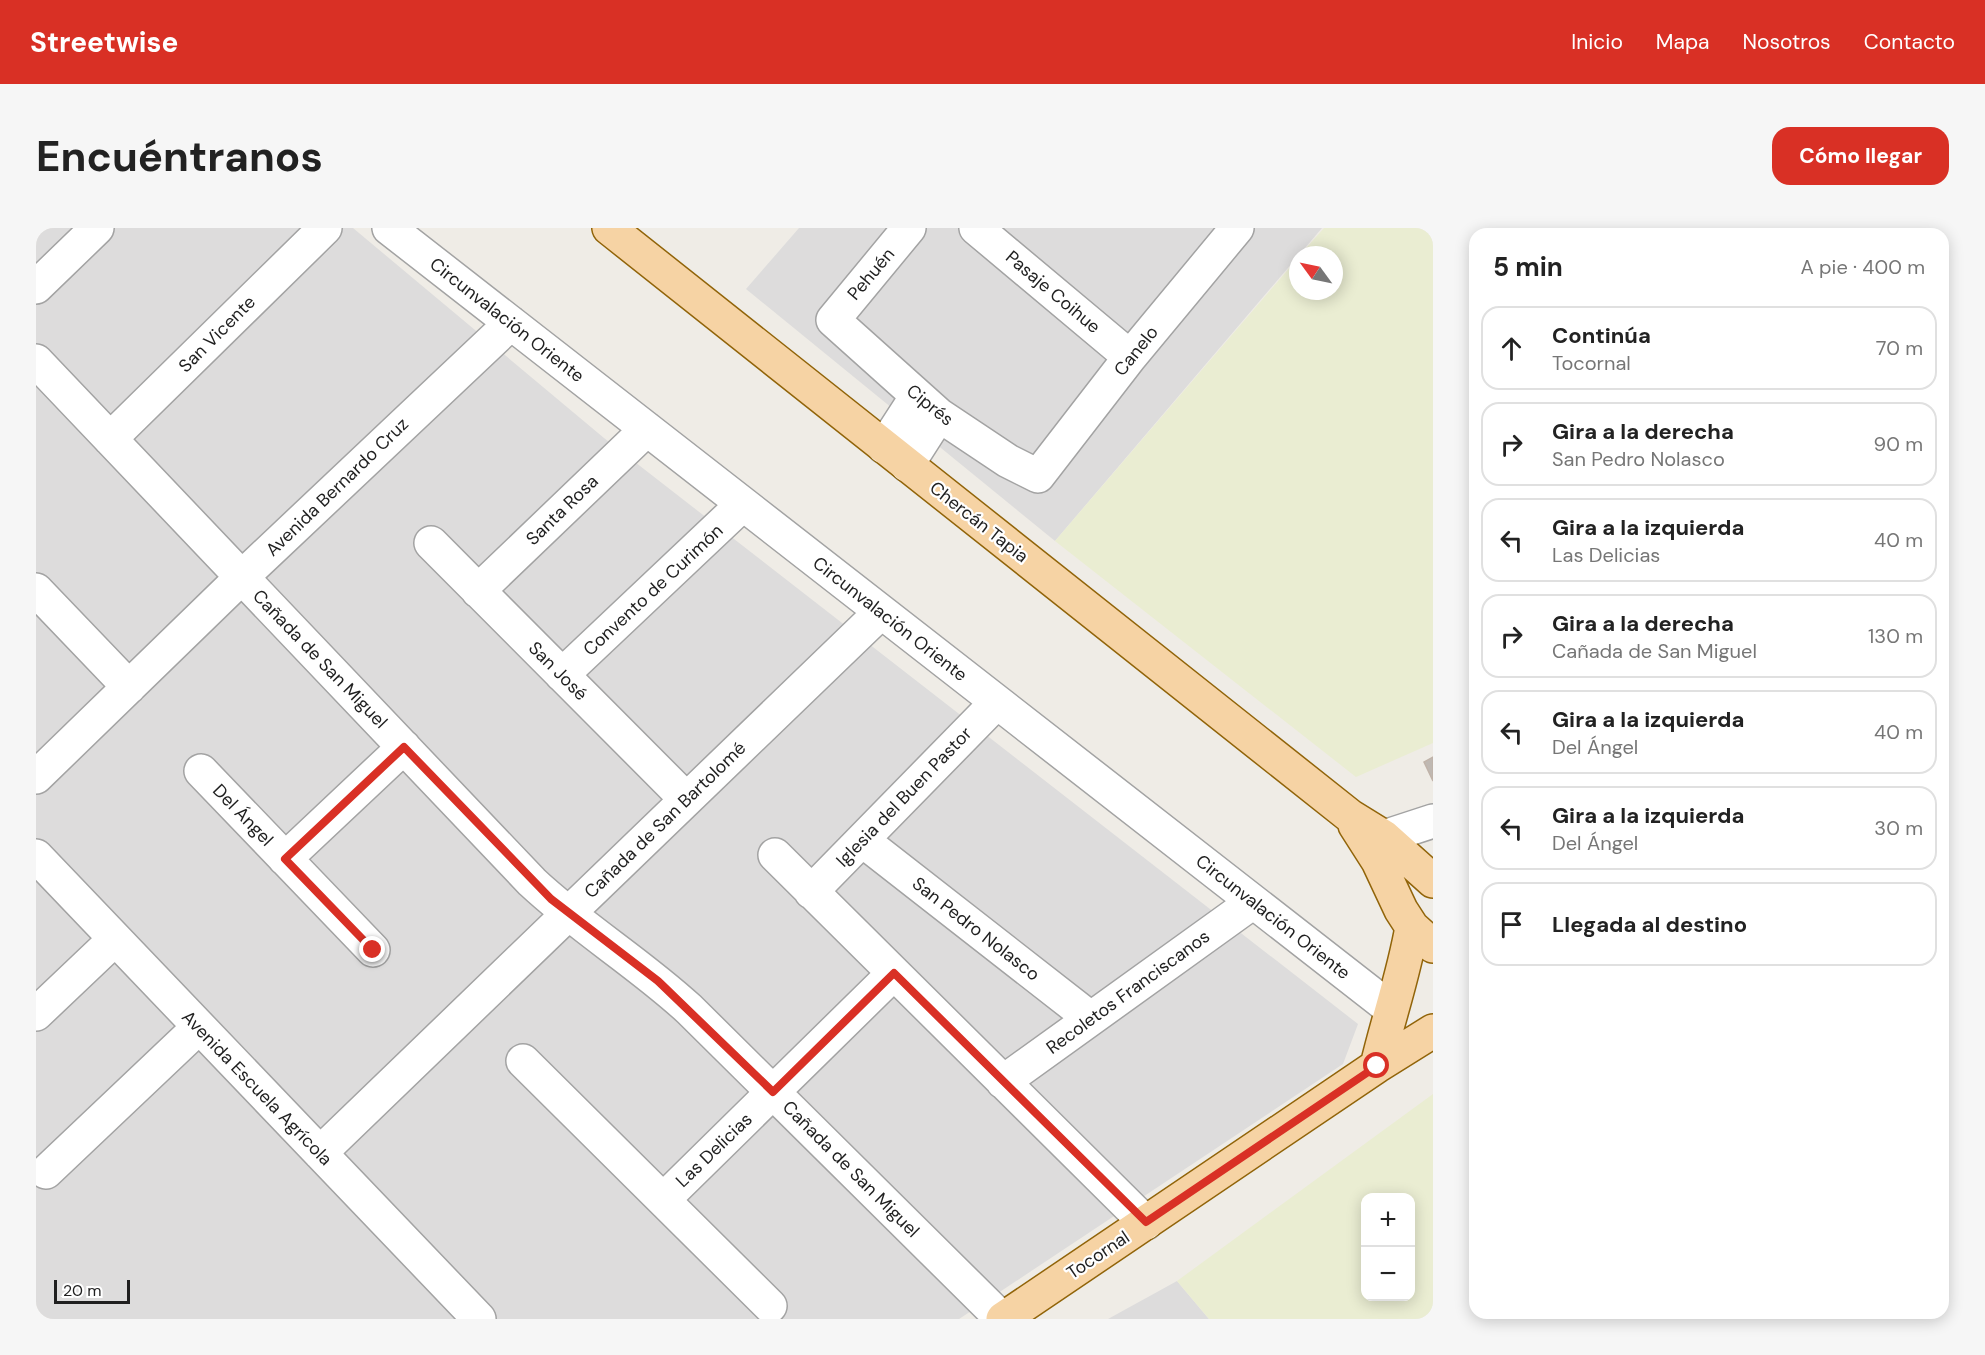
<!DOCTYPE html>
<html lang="es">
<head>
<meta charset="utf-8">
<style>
  body { margin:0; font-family:"DM Sans",sans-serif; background:#f6f6f6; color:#222 }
  .controls { position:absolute; right:18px; bottom:18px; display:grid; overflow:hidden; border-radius:12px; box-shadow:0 3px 15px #0003 }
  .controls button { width:54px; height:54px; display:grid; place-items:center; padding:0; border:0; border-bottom:2px solid #e0e0e0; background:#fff; color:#222; font:30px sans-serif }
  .compass { position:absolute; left:1253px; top:18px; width:54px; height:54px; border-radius:50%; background:#fff; box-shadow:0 3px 15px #0003; rotate:303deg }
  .scale { position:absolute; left:18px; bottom:15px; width:76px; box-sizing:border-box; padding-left:6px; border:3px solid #1f1f1f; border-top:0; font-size:16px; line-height:21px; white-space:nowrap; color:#1f1f1f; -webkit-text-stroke:4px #fff; paint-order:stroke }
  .stop { position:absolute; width:18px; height:18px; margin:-14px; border:4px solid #d93025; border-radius:50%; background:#fff }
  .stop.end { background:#d93025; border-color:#fff; box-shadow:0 2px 6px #0008 }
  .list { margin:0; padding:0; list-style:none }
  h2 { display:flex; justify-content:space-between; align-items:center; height:78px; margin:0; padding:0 24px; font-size:26px }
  h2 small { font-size:20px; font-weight:400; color:#767676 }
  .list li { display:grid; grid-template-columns:39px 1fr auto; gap:18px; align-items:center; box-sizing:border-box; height:84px; margin:0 12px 12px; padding:0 12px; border:2px solid #e0e0e0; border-radius:18px }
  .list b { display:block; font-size:22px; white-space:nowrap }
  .list p { margin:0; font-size:20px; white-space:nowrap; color:#767676 }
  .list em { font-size:20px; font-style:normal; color:#767676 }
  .icon { flex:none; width:33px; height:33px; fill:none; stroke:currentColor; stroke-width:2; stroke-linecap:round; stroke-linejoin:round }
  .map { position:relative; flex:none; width:1397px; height:1091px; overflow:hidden; border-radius:18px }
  header { display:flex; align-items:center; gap:36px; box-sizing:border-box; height:84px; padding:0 30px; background:#d93025; color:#fff }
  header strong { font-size:28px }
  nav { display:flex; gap:33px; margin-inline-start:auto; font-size:21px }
  .intro { display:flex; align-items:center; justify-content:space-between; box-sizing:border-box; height:144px; padding:0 36px }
  h1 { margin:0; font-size:42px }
  .button { padding:15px 27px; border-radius:18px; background:#d93025; color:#fff; font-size:21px; font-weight:700 }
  main { display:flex; gap:36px; padding:0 36px }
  aside { flex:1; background:#fff; border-radius:18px; box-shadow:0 3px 15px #0003 }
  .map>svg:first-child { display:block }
  .residential { fill:#dddcdc }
  .farmland { fill:#eaedd2; fill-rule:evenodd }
  .building { fill:#bfb8b2; stroke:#c0b3a9; stroke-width:1.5 }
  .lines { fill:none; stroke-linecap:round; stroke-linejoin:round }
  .minor-casing { stroke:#a3a3a3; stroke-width:36 }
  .major-casing { stroke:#916409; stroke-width:36 }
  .minor { stroke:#fff; stroke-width:33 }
  .major { stroke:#f6d3a4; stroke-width:33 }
  .route { stroke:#d93025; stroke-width:8 }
  .labels { text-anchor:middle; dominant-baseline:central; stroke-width:4.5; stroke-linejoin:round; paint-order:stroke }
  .street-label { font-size:18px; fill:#1f1f1f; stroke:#fff }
</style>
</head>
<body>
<header>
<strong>Streetwise</strong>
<nav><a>Inicio</a><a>Mapa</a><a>Nosotros</a><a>Contacto</a></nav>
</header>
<div class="intro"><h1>Encuéntranos</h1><a class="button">Cómo llegar</a></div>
<main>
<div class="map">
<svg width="1397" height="1091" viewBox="0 0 1397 1091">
  <rect width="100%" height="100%" fill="#efece6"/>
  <path class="residential" d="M0 0H317L568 210 1322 796 1307 836 923 1091H0Z
    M763 0H1286L1019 313 710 61Z
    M1141 1053 1173 1091H1072Z"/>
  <path class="farmland" d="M1288 0H1397V515L1320 549 1019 313 1262 30V63H1298V27H1264Z
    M1397 866V1091H1173L1141 1053ZM1330 970H1374V1068H1330Z"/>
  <path class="building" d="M1397 529V553L1388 534Z"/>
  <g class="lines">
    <g class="minor-casing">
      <path id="minor" d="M353 0 1355 781
        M873 0 797 92 903 187 972 233 1002 248 1094 129 1201 0
        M940 0 1094 129
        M0 59 61 0
        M0 133 496 654C545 700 603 735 653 781L966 1091
        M74 211 289 0
        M848 219 881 168
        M871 237 903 187
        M395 315 650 571
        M0 362 93 459
        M442 363 611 201
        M526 447 707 276
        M165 543 337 722
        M0 549 206 349 475 95
        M1348 609 1397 593
        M826 612 1054 790
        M739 627 1110 995
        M0 628 443 1091
        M249 631 368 519
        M775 664 961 474
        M0 786 79 711
        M487 833 734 1078
        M967 854 1217 674
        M284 925 845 384
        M10 944 163 799
        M627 972 858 745"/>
    </g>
    <g class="major-casing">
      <path id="major" d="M573 0 1314 588 1348 609 1397 653
        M1319 597 1342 633 1365 682 1376 699 1397 718
        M1341 838C1352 791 1368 746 1376 699
        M967 1091 1341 838 1397 803"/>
    </g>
    <use href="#minor" class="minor"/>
    <use href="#major" class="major"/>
  </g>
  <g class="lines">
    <path class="route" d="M337 722 249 631 368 519 515 671 622 753 737 864 858 745 1110 994 1341 838"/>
  </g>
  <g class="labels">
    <g class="street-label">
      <text transform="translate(835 46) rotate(-50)">Pehuén</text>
      <text transform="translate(1017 64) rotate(40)">Pasaje Coihue</text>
      <text transform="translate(471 92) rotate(38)">Circunvalación Oriente</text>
      <text transform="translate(181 106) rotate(-45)">San Vicente</text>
      <text transform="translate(1100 123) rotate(-51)">Canelo</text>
      <text transform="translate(894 177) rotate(39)">Ciprés</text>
      <text transform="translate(301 259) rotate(-44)">Avenida Bernardo Cruz</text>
      <text transform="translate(526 282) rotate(-44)">Santa Rosa</text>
      <text transform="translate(943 294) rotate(38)">Chercán Tapia</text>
      <text transform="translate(617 362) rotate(-43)">Convento de Curimón</text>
      <text transform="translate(854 391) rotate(38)">Circunvalación Oriente</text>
      <text transform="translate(284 431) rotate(46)">Cañada de San Miguel</text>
      <text transform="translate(522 443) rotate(45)">San José</text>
      <text transform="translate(868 569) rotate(-46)">Iglesia del Buen Pastor</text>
      <text transform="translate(207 587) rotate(46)">Del Ángel</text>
      <text transform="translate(629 592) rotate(-44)">Cañada de San Bartolomé</text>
      <text transform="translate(1237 689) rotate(38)">Circunvalación Oriente</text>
      <text transform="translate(940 701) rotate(38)">San Pedro Nolasco</text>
      <text transform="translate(1092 764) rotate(-36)">Recoletos Franciscanos</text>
      <text transform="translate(221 860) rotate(46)">Avenida Escuela Agrícola</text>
      <text transform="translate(678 922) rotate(-44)">Las Delicias</text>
      <text transform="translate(815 941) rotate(45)">Cañada de San Miguel</text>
      <text transform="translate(1062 1027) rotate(-34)">Tocornal</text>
    </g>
  </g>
</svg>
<div class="controls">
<button>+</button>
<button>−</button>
</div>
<svg class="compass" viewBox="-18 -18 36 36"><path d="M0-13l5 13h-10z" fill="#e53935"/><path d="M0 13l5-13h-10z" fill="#767676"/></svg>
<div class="scale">20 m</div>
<div class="stop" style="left:1341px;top:838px"></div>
<div class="stop end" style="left:337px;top:722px"></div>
</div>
<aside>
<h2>5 min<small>A pie · 400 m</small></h2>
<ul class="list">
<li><svg class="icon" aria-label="ahead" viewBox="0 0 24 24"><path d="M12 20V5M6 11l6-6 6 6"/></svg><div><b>Continúa</b><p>Tocornal</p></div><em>70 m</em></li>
<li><svg class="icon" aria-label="right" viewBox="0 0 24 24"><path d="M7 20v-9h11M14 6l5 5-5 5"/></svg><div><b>Gira a la derecha</b><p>San Pedro Nolasco</p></div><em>90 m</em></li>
<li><svg class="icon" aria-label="left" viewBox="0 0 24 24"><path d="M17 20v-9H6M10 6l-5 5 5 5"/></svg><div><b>Gira a la izquierda</b><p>Las Delicias</p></div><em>40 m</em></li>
<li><svg class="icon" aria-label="right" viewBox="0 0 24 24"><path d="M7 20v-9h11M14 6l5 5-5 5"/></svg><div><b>Gira a la derecha</b><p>Cañada de San Miguel</p></div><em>130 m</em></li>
<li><svg class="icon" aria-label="left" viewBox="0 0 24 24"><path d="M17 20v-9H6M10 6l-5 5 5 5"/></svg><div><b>Gira a la izquierda</b><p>Del Ángel</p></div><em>40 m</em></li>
<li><svg class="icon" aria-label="left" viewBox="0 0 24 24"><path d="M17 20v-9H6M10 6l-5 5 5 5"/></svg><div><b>Gira a la izquierda</b><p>Del Ángel</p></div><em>30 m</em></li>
<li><svg class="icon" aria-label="arrive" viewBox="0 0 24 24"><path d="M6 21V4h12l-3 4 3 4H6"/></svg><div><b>Llegada al destino</b></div></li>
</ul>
</aside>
</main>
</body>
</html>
